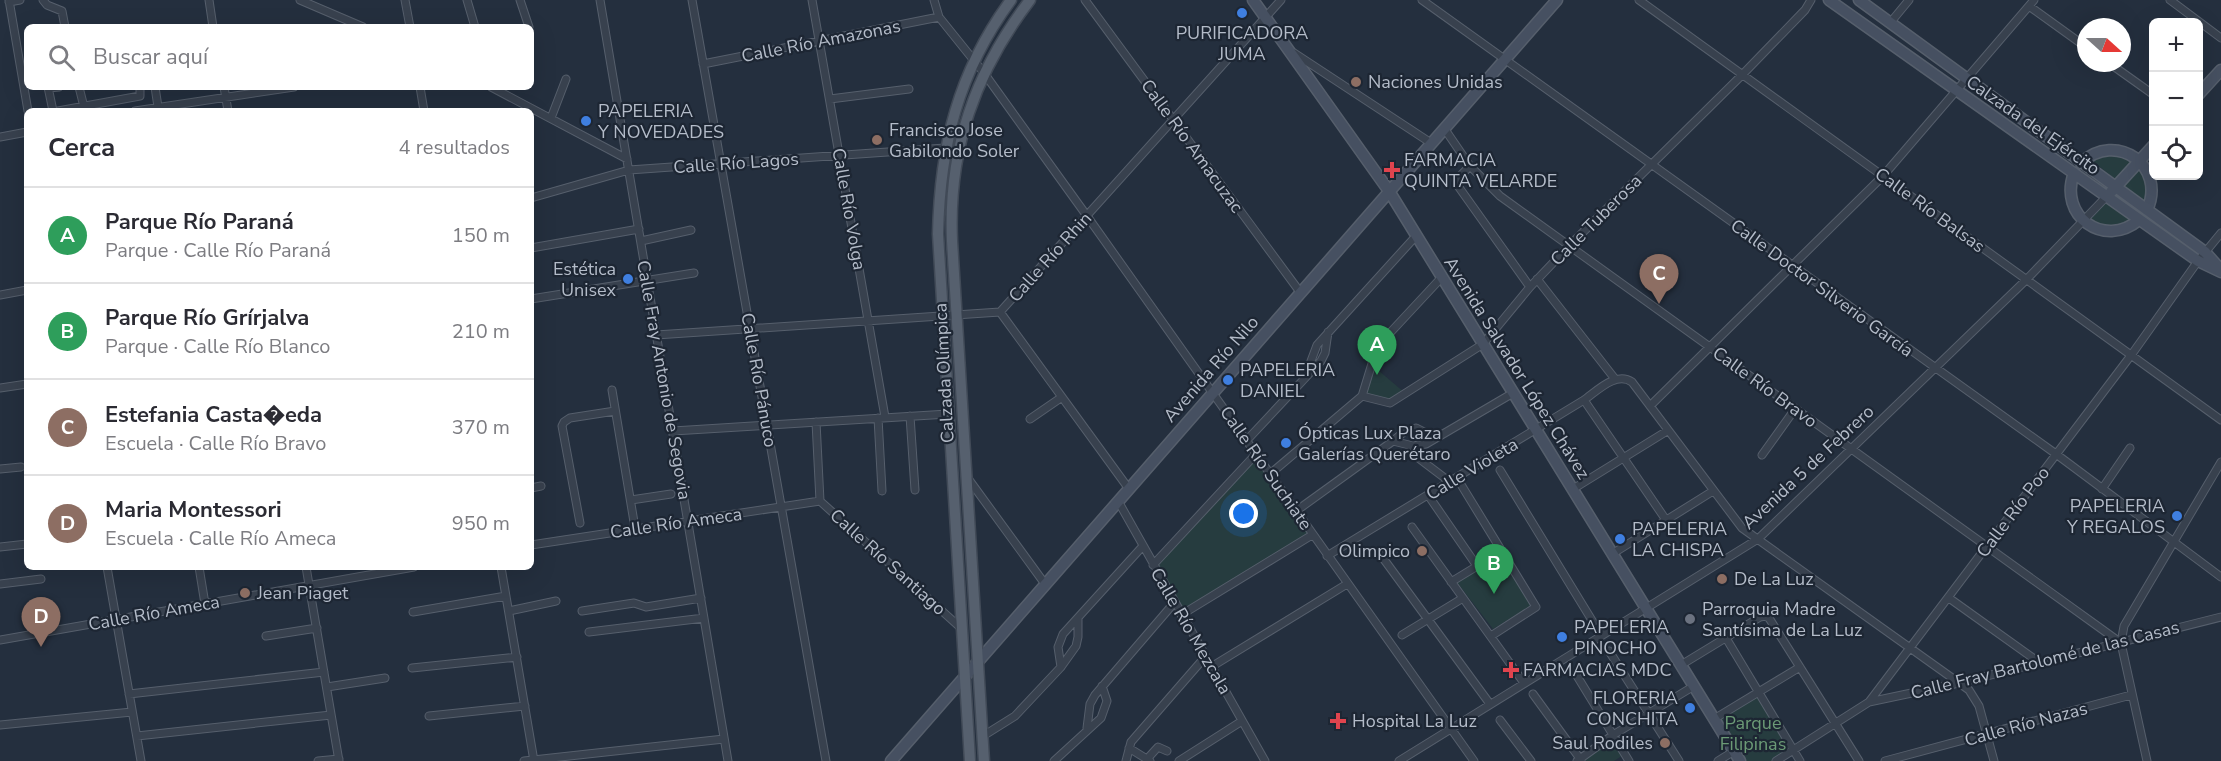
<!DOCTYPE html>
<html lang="es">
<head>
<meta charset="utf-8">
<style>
  body { margin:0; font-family:"Nunito Sans",sans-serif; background:#f2f2f3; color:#2b2b33 }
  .controls { position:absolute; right:18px; top:18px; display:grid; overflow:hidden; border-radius:9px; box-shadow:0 6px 24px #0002 }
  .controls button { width:54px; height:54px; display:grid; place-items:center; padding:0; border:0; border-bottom:2px solid #e1e1e2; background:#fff; color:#2b2b33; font:30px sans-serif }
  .compass { position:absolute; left:2077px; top:18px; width:54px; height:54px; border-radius:50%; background:#fff; box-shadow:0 6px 24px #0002; rotate:111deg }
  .you { position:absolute; left:1244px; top:514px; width:21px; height:21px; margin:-15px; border:4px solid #fff; border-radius:50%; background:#1a73e8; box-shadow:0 0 0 9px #1a73e833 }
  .badge { display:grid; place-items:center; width:39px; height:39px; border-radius:50%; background:#b45309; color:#fff; font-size:20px; font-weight:700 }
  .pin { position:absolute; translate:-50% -50px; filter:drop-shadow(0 2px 3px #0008) }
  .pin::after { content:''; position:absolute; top:32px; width:21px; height:18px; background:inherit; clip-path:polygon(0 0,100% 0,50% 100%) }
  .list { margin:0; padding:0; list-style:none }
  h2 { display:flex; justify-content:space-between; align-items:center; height:78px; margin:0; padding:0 24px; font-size:26px }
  h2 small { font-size:20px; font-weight:400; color:#7c7c81 }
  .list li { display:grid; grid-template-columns:39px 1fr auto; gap:18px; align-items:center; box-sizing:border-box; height:96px; padding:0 24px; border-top:2px solid #e1e1e2 }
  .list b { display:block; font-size:22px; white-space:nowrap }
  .list p { margin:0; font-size:20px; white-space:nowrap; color:#7c7c81 }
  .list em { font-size:20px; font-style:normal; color:#7c7c81 }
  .icon { flex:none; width:33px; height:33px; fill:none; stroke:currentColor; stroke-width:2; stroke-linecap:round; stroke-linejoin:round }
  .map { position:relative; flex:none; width:2221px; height:761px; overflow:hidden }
  .search { position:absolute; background:#fff; box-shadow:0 6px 24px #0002; left:24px; top:24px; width:510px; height:66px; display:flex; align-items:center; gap:15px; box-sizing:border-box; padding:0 21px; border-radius:9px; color:#7c7c81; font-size:22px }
  .panel { position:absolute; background:#fff; box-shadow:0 6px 24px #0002; left:24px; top:108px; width:510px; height:462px; border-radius:9px }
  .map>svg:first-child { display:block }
  .green { fill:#263c3f }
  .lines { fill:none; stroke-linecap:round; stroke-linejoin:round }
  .street-casing { stroke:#565f6c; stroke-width:9 }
  .secondary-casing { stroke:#565f6c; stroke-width:13 }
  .primary-casing { stroke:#414a57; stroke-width:13 }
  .street { stroke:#38414e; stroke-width:7 }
  .secondary { stroke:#465061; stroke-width:10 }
  .primary { stroke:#56606e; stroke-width:10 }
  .shop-dot { fill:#3f7fe0; stroke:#1d2633; stroke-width:2 }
  .education-dot { fill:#8d6e63; stroke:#1d2633; stroke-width:2 }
  .health-dot { fill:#e0444e; stroke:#1d2633; stroke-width:2 }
  .worship-dot { fill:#6b7280; stroke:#1d2633; stroke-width:2 }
  .labels { text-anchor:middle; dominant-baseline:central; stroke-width:4.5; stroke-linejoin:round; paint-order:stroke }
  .poi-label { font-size:18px; fill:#b4bcc9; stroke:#1d2633; text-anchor:start }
  .street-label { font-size:18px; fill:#b4bcc9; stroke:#1d2633 }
  .park-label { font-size:18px; fill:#6b9a76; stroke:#1d2633 }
</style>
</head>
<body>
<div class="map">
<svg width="2221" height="761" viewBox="0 0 2221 761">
  <rect width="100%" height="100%" fill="#242f3e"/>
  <path class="green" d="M2101 152 2133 160 2116 180 2089 158Z
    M2138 164 2145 171 2147 204 2121 184Z
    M2108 199 2133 217C2121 229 2103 230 2090 219Z
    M1372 365 1405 393 1390 403 1363 395Z
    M1256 454 1312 535 1181 615 1153 565Z
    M1500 554 1531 606 1493 629 1456 581Z
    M1759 692 1794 750 1776 761H1740L1715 719Z
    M1613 738 1623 755 1614 761H1586L1584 757Z"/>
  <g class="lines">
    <g class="street-casing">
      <path id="street" d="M9 0 28 111
        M43 0 47 5 62 11 65 27
        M209 0 213 27
        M300 0 363 27
        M405 0 410 27
        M467 0 475 27
        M520 0 529 27
        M600 0 728 761
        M692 0 826 761
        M812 0 885 417
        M934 0 939 17 984 73 1087 216 1474 761
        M1085 0 1300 292
        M1422 0 2056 454 2221 577
        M1639 0 2221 420
        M2170 0 2221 38
        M9 2 20 0
        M2029 6 2086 47
        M1890 23 1909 0
        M1294 53 1431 143
        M2109 63 2154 95
        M703 64 939 17
        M48 87 53 111
        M79 87 85 111
        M155 87 158 107
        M224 87 228 111
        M420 87 424 111
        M491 87 627 159
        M49 88 59 87
        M830 99 909 89
        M58 111 140 96V87
        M135 111 294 87
        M551 118 566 79
        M1444 128 1470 166 1500 196 2121 643 2147 761
        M0 137 27 132
        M1470 166 1456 180 1458 186 1530 287
        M531 198 629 170 945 148
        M641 241 691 230
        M531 248 639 229
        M1537 279 1615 379
        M0 295 27 290
        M531 299 694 273
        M1000 312 1129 489
        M656 335 1000 312 1281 0
        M1313 371 1311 361 1317 345 1416 236
        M0 388 27 384
        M612 390 635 528
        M1362 396 1390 403 1483 344 1530 287 1570 245 1742 75 1805 10 1811 0
        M1584 400 1666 520
        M1650 406 1883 176 2034 0
        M910 416 915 490
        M878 418 882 491
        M1030 419 1062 397
        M816 422 820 501 962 629
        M673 431 948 414
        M1247 440 1321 361 1325 353 1328 332
        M1393 441 1405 431 1416 428 1436 438
        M1413 446 1417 457 1450 482
        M1762 455 1795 409
        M0 469 21 467
        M1500 470 1593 622
        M1270 474 1362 396 1374 357 1380 347 1388 335 1442 277
        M967 477 1045 584
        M1457 478 1536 607 1491 636
        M531 488 541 486
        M1573 489 1667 431
        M2102 489 2130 448
        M1428 495 1477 566
        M631 500 671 494
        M1118 501 1265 761
        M1296 511 1393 441 1413 446 1426 444 1513 393
        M580 523 562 426 564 422 570 418 615 411
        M1412 527 1524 683
        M531 545 820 501
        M0 547 27 544
        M1380 554 1490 704
        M1612 554 1713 491
        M1327 556 1584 400C1597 391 1616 371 1632 382L1742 528 1969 690 1979 706 1994 761
        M1153 565 1256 454
        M107 567 141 761
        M199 567 205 604
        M306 567 339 761
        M501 567 534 761
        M1451 582 1502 551
        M0 584 41 579
        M1949 598 2040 663
        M509 611 556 601
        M582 611 634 603 646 607 701 598
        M413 612 506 596
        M1181 615 1312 535
        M589 632 704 618
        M1402 635 1463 598
        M266 636 317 628
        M1726 638 1800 761
        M0 640 414 567
        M2121 643 2124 626 2221 462
        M1609 651 1679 761
        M1681 665 1760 617 1765 616 1769 618 1859 761
        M1061 667 1058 647 1063 634 1142 547
        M1211 667 1347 584
        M412 668 517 657
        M1577 676 1629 761
        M327 687 385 678
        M129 694 324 672
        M1533 694 1581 760
        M1869 702 1959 683 2221 617
        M429 716 525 706
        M1714 719 1800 667
        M1500 720 1531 761
        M0 725 132 712
        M1087 728 1090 704 1095 695 1174 603
        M137 736 331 715
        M983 736 1015 716 1061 667 1076 646 1078 637V619
        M1129 748 1150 761
        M1147 759 1158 747 1167 751
        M318 761 339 759
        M524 761 724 739
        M1054 761 1101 718 1107 701 1102 686
        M1126 761 1131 742 1205 657
        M1179 761 1242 721
        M1399 761 1758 539 2026 280 2107 196
        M1577 761 1613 735 1694 686
        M1718 761 1734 751
        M1776 761 1869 702 2132 354 2198 261 2221 233
        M1885 761 2131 695"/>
    </g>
    <g class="secondary-casing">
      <path id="secondary" d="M1253 0 1389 191 1740 761
        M1829 0 2198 261 2221 272
        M1859 0 2205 252 2221 270
        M2198 95 2221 70
        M2081 163C2116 130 2167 166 2147 210
        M2074 173C2058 216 2104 249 2139 220
        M2111 192 2154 145
        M891 761 1557 0"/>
    </g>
    <g class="primary-casing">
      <path id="primary" d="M970 761 938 234C940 146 958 72 1011 0
        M984 761 952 241C948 149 975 72 1030 0"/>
    </g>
    <use href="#street" class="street"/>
    <use href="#secondary" class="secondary"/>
    <use href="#primary" class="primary"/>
  </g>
  <g class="shop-dot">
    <circle cx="1242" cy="13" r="6"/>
    <circle cx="586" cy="121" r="6"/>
    <circle cx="628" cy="279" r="6"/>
    <circle cx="1228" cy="380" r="6"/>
    <circle cx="1286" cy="443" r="6"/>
    <circle cx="2177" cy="516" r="6"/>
    <circle cx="1620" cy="539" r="6"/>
    <circle cx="1562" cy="637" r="6"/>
    <circle cx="1690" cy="708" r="6"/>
  </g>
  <g class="education-dot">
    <circle cx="1356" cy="82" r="6"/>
    <circle cx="877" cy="140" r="6"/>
    <circle cx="1422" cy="551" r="6"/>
    <circle cx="1722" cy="579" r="6"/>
    <circle cx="245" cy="593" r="6"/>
    <circle cx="1665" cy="743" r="6"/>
  </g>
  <g class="health-dot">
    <path d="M1389 161h6v6h6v6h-6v6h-6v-6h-6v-6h6z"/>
    <path d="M1508 661h6v6h6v6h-6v6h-6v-6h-6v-6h6z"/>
    <path d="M1335 712h6v6h6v6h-6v6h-6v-6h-6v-6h6z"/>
  </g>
  <circle class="worship-dot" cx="1690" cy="619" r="6"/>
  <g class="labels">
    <g class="poi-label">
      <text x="1242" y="33" text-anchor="middle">PURIFICADORA<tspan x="1242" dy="21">JUMA</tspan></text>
      <text x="1368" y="82">Naciones Unidas</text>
      <text x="598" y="111">PAPELERIA<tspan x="598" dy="21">Y NOVEDADES</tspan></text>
      <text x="889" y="130">Francisco Jose<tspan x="889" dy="21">Gabilondo Soler</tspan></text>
      <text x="1404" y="160">FARMACIA<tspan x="1404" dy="21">QUINTA VELARDE</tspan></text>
      <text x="616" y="269" text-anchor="end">Estética<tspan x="616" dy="21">Unisex</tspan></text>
      <text x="1240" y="370">PAPELERIA<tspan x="1240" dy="21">DANIEL</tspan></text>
      <text x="1298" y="433">Ópticas Lux Plaza<tspan x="1298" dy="21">Galerías Querétaro</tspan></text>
      <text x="2165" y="506" text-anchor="end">PAPELERIA<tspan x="2165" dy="21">Y REGALOS</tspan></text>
      <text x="1632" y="529">PAPELERIA<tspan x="1632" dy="21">LA CHISPA</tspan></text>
      <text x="1410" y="551" text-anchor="end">Olimpico</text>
      <text x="1734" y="579">De La Luz</text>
      <text x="257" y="593">Jean Piaget</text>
      <text x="1702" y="609">Parroquia Madre<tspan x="1702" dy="21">Santísima de La Luz</tspan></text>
      <text x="1574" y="627">PAPELERIA<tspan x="1574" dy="21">PINOCHO</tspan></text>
      <text x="1523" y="670">FARMACIAS MDC</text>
      <text x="1678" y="698" text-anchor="end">FLORERIA<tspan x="1678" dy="21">CONCHITA</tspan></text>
      <text x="1352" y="721">Hospital La Luz</text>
      <text x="1653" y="743" text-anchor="end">Saul Rodiles</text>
    </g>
    <g class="street-label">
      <text transform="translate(821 41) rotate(-11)">Calle Río Amazonas</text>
      <text transform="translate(2033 125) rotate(35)">Calzada del Ejército</text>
      <text transform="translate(1192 146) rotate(54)">Calle Río Amacuzac</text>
      <text transform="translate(736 163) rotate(-4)">Calle Río Lagos</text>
      <text transform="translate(849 209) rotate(80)">Calle Río Volga</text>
      <text transform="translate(1930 210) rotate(36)">Calle Río Balsas</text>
      <text transform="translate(1596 220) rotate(-45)">Calle Tuberosa</text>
      <text transform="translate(1050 257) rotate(-48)">Calle Río Rhin</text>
      <text transform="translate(1822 288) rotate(36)">Calle Doctor Silverio García</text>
      <text transform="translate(1517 368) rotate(58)">Avenida Salvador López Chávez</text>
      <text transform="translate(1211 369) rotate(-49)">Avenida Río Nilo</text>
      <text transform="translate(944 373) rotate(-93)">Calzada Olímpica</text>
      <text transform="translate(664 380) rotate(80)">Calle Fray Antonio de Segovia</text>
      <text transform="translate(759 380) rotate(80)">Calle Río Pánuco</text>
      <text transform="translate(1765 387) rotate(36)">Calle Río Bravo</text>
      <text transform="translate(1808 467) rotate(-43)">Avenida 5 de Febrero</text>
      <text transform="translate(1266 468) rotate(55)">Calle Río Suchiate</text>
      <text transform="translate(1472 469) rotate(-31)">Calle Violeta</text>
      <text transform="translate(2013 512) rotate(-53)">Calle Río Poo</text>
      <text transform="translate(676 523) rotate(-8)">Calle Río Ameca</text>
      <text transform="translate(888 562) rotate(42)">Calle Río Santiago</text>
      <text transform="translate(154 613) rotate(-10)">Calle Río Ameca</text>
      <text transform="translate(1191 631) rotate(60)">Calle Río Mezcala</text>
      <text transform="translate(2045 660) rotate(-14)">Calle Fray Bartolomé de las Casas</text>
      <text transform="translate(2026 724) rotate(-15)">Calle Río Nazas</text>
    </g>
    <g class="park-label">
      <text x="1753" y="723">Parque<tspan x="1753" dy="21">Filipinas</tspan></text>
    </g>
  </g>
</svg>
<div class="controls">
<button>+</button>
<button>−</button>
<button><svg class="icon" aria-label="locate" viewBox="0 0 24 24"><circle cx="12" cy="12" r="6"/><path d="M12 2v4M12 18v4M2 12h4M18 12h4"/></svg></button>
</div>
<svg class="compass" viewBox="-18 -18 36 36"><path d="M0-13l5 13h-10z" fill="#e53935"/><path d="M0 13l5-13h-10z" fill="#7c7c81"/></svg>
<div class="you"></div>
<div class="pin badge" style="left:1377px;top:375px;background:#2e9e5b">A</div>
<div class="pin badge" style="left:1494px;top:594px;background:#2e9e5b">B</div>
<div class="pin badge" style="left:1659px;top:304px;background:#8d6e63">C</div>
<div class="pin badge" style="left:41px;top:647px;background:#8d6e63">D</div>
<div class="search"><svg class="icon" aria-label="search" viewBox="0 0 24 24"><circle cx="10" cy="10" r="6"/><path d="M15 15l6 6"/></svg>Buscar aquí</div>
<section class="panel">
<h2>Cerca<small>4 resultados</small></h2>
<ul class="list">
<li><span class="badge" style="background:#2e9e5b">A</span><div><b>Parque Río Paraná</b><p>Parque · Calle Río Paraná</p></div><em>150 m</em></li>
<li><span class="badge" style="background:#2e9e5b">B</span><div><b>Parque Río Grírjalva</b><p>Parque · Calle Río Blanco</p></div><em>210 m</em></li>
<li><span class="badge" style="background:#8d6e63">C</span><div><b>Estefania Casta�eda</b><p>Escuela · Calle Río Bravo</p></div><em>370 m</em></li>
<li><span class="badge" style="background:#8d6e63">D</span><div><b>Maria Montessori</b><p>Escuela · Calle Río Ameca</p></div><em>950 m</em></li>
</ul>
</section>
</div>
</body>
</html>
